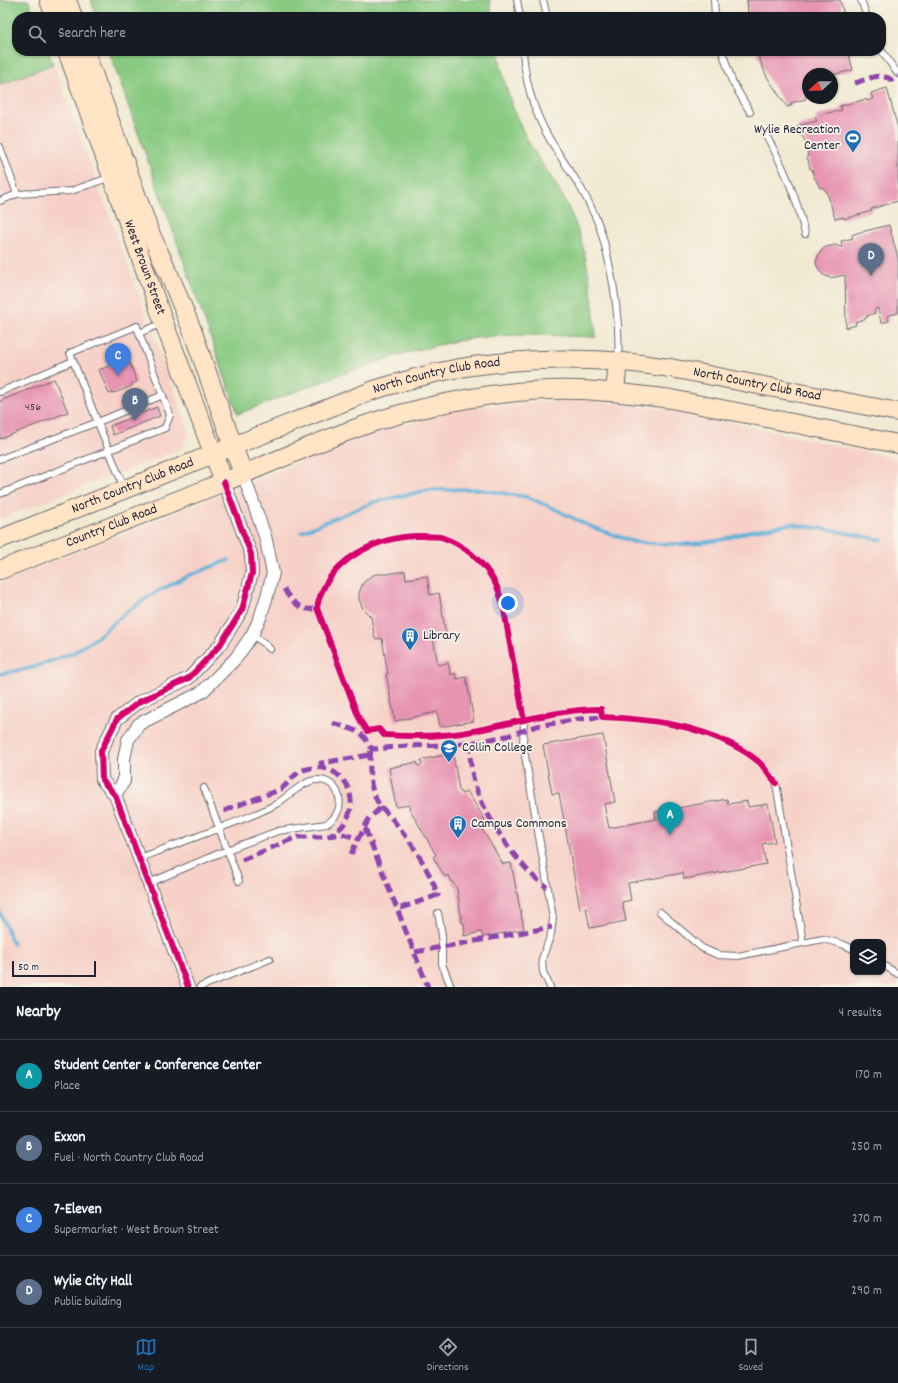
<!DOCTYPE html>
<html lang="en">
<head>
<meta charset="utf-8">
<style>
  body { margin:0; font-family:Dekko,sans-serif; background:#20242c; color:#f1f3f6 }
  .controls { position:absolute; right:12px; bottom:12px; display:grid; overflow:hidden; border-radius:8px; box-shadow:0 1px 3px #0004 }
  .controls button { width:36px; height:36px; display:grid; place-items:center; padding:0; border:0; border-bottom:1px solid #363941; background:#171b24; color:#f1f3f6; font:20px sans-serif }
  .compass { position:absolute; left:802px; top:68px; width:36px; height:36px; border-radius:50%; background:#171b24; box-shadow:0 1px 3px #0004; rotate:248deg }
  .scale { position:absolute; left:12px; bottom:10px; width:84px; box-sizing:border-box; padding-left:4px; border:2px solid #22223b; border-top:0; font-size:11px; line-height:14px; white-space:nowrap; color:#22223b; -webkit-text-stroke:3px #f7f3e8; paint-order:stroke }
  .you { position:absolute; left:508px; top:603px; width:14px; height:14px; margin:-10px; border:3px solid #fff; border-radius:50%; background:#1a73e8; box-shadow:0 0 0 6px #1a73e833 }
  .badge { display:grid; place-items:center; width:26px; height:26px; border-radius:50%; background:#1f6fb2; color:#fff; font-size:13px; font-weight:700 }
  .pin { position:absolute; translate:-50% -33px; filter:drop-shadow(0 1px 2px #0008) }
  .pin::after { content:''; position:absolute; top:21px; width:14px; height:12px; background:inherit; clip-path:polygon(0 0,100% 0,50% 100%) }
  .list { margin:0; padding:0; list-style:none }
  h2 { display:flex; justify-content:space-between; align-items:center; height:52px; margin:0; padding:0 16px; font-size:17px }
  h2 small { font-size:13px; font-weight:400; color:#9ea1a6 }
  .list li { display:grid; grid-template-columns:26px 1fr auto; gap:12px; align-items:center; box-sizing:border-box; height:72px; padding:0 16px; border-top:1px solid #363941 }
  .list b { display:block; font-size:15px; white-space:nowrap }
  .list p { margin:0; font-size:13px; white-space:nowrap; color:#9ea1a6 }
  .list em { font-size:13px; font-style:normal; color:#9ea1a6 }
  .icon { flex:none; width:22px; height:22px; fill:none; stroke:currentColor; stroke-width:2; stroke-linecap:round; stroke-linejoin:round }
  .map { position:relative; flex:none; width:898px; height:987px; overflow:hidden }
  .search { position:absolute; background:#171b24; box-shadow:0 1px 3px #0004; left:12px; right:12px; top:12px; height:44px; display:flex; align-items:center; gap:10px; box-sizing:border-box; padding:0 14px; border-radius:16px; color:#9ea1a6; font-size:15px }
  .sheet { height:340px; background:#171b24 }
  nav { display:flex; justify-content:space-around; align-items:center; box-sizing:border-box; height:56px; border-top:1px solid #363941; background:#171b24; font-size:11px; color:#9ea1a6 }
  nav a { display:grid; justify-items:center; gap:2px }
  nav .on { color:#1f6fb2 }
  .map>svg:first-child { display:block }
  .built { fill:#f7d1c8; fill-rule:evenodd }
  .green { fill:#89ca82; stroke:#56765e }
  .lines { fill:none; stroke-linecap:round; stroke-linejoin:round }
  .stream { stroke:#5eb0d9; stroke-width:3.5 }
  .building { fill:#e793b2 }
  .service-casing { stroke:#6a6870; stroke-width:8 }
  .minor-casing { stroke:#6a6870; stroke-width:14 }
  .secondary-casing { stroke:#6a6870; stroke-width:20 }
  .service { stroke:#fff; stroke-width:6 }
  .minor { stroke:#fff; stroke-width:12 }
  .secondary { stroke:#ffe4c6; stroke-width:18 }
  .quiet { stroke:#8e44ad; stroke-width:5; stroke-dasharray:10 5; stroke-linecap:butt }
  .cycleway-casing { stroke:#f7f3e8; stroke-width:8 }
  .cycleway { stroke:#d6006c; stroke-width:6 }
  .labels { text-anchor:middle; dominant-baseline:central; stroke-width:3.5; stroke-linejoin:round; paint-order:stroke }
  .number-label { font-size:12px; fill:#533e59 }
  .poi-label { font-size:14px; fill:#22223b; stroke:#f7f3e8; text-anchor:start }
  .street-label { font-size:14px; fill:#22223b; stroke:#f7f3e8 }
</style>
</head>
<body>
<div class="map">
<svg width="898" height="987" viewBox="0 0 898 987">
  <rect width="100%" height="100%" fill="#f7f3e8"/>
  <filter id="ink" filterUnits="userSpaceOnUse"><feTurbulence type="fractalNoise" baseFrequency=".025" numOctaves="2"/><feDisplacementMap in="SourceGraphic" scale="8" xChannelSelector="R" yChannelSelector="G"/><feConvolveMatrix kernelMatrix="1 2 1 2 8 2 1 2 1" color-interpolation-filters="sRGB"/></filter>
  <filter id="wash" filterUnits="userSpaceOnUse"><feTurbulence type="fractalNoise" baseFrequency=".012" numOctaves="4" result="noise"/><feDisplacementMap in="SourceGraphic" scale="16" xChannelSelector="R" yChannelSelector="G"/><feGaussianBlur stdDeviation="0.9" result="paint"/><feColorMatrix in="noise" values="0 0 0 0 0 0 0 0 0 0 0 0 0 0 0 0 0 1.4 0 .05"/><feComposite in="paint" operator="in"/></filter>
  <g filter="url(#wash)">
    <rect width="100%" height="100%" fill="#f1e9d2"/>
    <path class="built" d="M53 64 190 434 181 449 0 519V85Z
      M575 399 678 411 898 459V987H0V583L286 468 334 446 458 409ZM853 942H883V972H853Z"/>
    <path class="green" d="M0 0H28L35 17H17V51H48L53 64 0 85Z
      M91 0H490L492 17H97Z
      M109 51H498C504 82 511 109 526 137 538 161 556 181 567 205 588 246 592 292 596 337 554 336 511 332 469 339 389 352 314 385 238 414Z"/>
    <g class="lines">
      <path class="stream" d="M301 532 374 502 429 490 475 489 527 497 557 510 589 526 634 542 663 544H691L721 540 750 531 791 524 837 531 882 540
        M0 674 31 668 73 653 96 638 128 611 156 592 190 575 229 560
        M0 912 13 944"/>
    </g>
    <g id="blocks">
      <path class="building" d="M747 0H840L844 15 838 17H741L748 14Z
        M756 51H848L853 70 832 75V74H808V93L805 94 806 99 791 103 792 105 787 107 767 77Z
        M887 88 898 129V201L871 209 872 211 844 219V217L835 219 827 192 822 187 820 188 815 178H814L812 169H810L808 159H807L808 147 797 126 817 121 815 117 823 114 842 110 840 106 866 99 867 101 873 99 871 93Z
        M889 225 898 258V313L887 316 889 321 881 323 878 308 875 309V313L867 316V318L855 322 856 325 846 328 845 275 830 278 822 274 817 266 816 263 818 256 823 249 826 247 836 245 842 248 841 241 853 238 852 235 857 233Z
        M128 358 137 382 131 384 132 386 114 393V392L109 394 99 370Z
        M54 379 68 412 0 439V401Z
        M157 407 160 416 113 435 110 426Z
        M405 571 406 579 427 576 430 595 439 593 446 635 433 638 438 665 448 663 451 675 455 673 457 679 466 677 474 721 440 727 437 712 395 721 386 674H388L382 638 375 639 371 617 363 609 359 599V593L363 583 371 576 376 574H387Z
        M603 735 615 802 604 804 609 828 656 819 655 812 727 799 728 804 747 801 748 807 768 804 775 842 762 844 766 864 684 879 683 873 628 883 631 900 622 902 626 921 590 928 586 908 580 909 559 793 552 794 543 745Z
        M453 753 459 790 462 794 467 791 485 820 479 824 503 864 511 863 524 929 483 937 481 932 464 936V933H465L464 923H462L457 889 448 875 445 877 433 857 436 855 409 808 410 807V805L396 807 389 768 417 762 418 766 422 765 421 760Z"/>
    </g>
  </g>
  <g filter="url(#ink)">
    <use href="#blocks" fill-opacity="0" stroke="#6a6870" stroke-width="1"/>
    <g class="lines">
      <g class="service-casing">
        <path id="service" d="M517 0 520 17
          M543 0 546 12 545 17
          M714 0 715 17
          M861 0 867 17
          M881 50 898 74
          M523 51C525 81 534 112 549 138 556 150 564 162 572 174 580 186 588 200 594 214 602 229 605 246 609 263 616 295 620 327 618 360
          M722 51 732 81 750 112
          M764 132C783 164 797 198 805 234
          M0 147 17 194
          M0 201 17 194 71 191 111 177
          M0 392 73 361
          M0 459 98 422 163 395
          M124 488 70 353 137 326 139 333 163 323
          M0 494 165 428 170 415 139 333
          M252 635 264 643 270 649
          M524 720 523 744 553 918 551 934 542 959 543 972 550 987
          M776 783 803 943
          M204 788 239 881
          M140 858C168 847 197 837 225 826 243 819 261 813 278 803 288 796 305 780 316 780 341 778 349 812 326 824L278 831 227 850 149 883
          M660 912 702 948 718 955 738 956 823 939 842 944 853 949
          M438 913 442 935V964L451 987
          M883 965 898 974
          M200 987 270 959"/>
      </g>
      <g class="minor-casing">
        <path id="minor" d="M115 795 124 781V759L128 740 139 724 202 692 236 658 252 635 260 618 267 596 273 573 265 536 243 474
          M188 987 115 795 102 780 101 751 117 719 139 702 189 678 220 645 242 610 252 573 251 554 224 482"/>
      </g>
      <g class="secondary-casing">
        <g id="secondary">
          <path d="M49 0 55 17"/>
          <path d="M67 0 73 17"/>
          <path id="s1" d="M67 51 164 323 224 482"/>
          <path d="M85 51 149 230 172 281 192 330 243 474"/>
          <path d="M615 392 618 361"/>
          <path id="s2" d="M0 539 374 390C394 384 415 378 435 373 485 362 537 358 589 360 639 361 689 371 738 381 791 391 845 402 898 412"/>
          <path id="s3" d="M0 570C74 541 149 512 224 482 285 458 347 427 412 411 466 397 523 388 579 390 610 391 640 395 671 399L898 444"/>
        </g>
      </g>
      <use href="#service" class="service"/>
      <use href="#minor" class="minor"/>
      <use href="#secondary" class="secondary"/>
      <path class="quiet" d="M855 83C868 79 880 72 892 80L898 76
        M284 589C290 601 303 613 317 608
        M333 723 354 730 363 735 371 748 375 749 407 746 443 745 475 742 507 736 537 726 579 719 602 717
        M469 742C470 756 471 769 474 782 484 815 518 868 547 887
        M324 769 321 763 370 755
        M381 807C405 831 426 863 438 895L398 909
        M224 811C236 806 248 801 261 797 267 794 275 792 281 789 291 782 293 772 307 769 347 758 370 813 331 835
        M365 828 428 987
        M351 854 358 839
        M242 860 297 837H320L342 834 350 836 358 839 369 819 381 807C368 790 369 769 371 748
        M415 952 552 927"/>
      <g class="cycleway-casing">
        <path id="cycleway" d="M524 720C519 693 514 666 509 639 506 622 503 596 494 581 483 561 463 544 441 537 436 536 429 537 423 536 379 534 325 561 317 608L355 708 361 722 367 731 379 729 384 735C416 737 447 737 478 730 519 722 559 709 601 709L602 717C648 719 694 724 735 746 744 751 754 757 761 764 766 770 771 777 776 783
          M188 987 115 795 102 780 101 751 117 719 139 702 189 678 220 645 242 610 252 573 251 554 224 482"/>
      </g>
      <use href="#cycleway" class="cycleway"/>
    </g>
  </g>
  <defs>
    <g id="stadium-pin" transform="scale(0.9)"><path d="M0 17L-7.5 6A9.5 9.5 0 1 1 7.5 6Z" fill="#1f6fb2" stroke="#f7f3e8"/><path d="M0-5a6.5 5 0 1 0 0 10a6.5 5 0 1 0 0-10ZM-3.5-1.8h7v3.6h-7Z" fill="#fff"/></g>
    <g id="building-pin" transform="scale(0.9)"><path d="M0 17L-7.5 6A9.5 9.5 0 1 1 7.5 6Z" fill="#1f6fb2" stroke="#f7f3e8"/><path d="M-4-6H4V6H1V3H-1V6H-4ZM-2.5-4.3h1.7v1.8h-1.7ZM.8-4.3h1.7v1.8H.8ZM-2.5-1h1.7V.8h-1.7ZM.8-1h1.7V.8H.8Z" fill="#fff"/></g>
    <g id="university-pin" transform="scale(0.9)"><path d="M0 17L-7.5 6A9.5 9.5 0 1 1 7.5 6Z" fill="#1f6fb2" stroke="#f7f3e8"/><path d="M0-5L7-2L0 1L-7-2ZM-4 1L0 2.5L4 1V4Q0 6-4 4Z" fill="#fff"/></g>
  </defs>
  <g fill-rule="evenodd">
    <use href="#stadium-pin" x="853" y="138"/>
    <use href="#building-pin" x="410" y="636"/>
    <use href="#university-pin" x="449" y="748"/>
    <use href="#building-pin" x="458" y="824"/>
  </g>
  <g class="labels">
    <g class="number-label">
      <text x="33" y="407">456</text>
    </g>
    <g class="poi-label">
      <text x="840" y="130" text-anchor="end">Wylie Recreation<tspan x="840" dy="16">Center</tspan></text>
      <text x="423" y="636">Library</text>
      <text x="462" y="748">Collin College</text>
      <text x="471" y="824">Campus Commons</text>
    </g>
    <g class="street-label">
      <text stroke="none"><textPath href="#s1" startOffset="230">West Brown Street</textPath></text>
      <text stroke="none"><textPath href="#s2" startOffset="467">North Country Club Road</textPath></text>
      <text stroke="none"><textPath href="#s2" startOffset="791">North Country Club Road</textPath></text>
      <text stroke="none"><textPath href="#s2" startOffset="143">North Country Club Road</textPath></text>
      <text stroke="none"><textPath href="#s3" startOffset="120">Country Club Road</textPath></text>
    </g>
  </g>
</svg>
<div class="controls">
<button><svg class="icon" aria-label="layers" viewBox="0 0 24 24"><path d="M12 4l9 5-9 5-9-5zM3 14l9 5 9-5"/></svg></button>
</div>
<svg class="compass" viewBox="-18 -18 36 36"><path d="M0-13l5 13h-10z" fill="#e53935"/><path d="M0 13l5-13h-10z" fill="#9ea1a6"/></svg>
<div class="scale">50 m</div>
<div class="you"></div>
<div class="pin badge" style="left:670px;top:835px;background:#0f9aa8">A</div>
<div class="pin badge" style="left:135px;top:421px;background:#5c6f8a">B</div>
<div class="pin badge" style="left:118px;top:376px;background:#3f7fe0">C</div>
<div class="pin badge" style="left:871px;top:276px;background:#5c6f8a">D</div>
<div class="search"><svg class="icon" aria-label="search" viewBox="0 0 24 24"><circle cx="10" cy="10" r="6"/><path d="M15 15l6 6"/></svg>Search here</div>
</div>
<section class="sheet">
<h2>Nearby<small>4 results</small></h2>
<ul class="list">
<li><span class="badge" style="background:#0f9aa8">A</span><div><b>Student Center &amp; Conference Center</b><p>Place</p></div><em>170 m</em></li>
<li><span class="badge" style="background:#5c6f8a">B</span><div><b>Exxon</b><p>Fuel · North Country Club Road</p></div><em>250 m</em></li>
<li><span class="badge" style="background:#3f7fe0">C</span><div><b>7-Eleven</b><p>Supermarket · West Brown Street</p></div><em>270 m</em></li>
<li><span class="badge" style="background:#5c6f8a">D</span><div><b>Wylie City Hall</b><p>Public building</p></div><em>290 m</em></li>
</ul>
</section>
<nav>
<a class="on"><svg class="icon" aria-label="map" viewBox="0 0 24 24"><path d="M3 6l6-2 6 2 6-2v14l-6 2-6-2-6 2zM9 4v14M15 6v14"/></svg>Map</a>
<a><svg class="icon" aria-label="directions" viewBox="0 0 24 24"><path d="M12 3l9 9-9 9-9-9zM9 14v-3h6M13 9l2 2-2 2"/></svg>Directions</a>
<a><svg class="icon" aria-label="saved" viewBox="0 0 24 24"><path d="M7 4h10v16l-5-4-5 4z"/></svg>Saved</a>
</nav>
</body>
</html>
